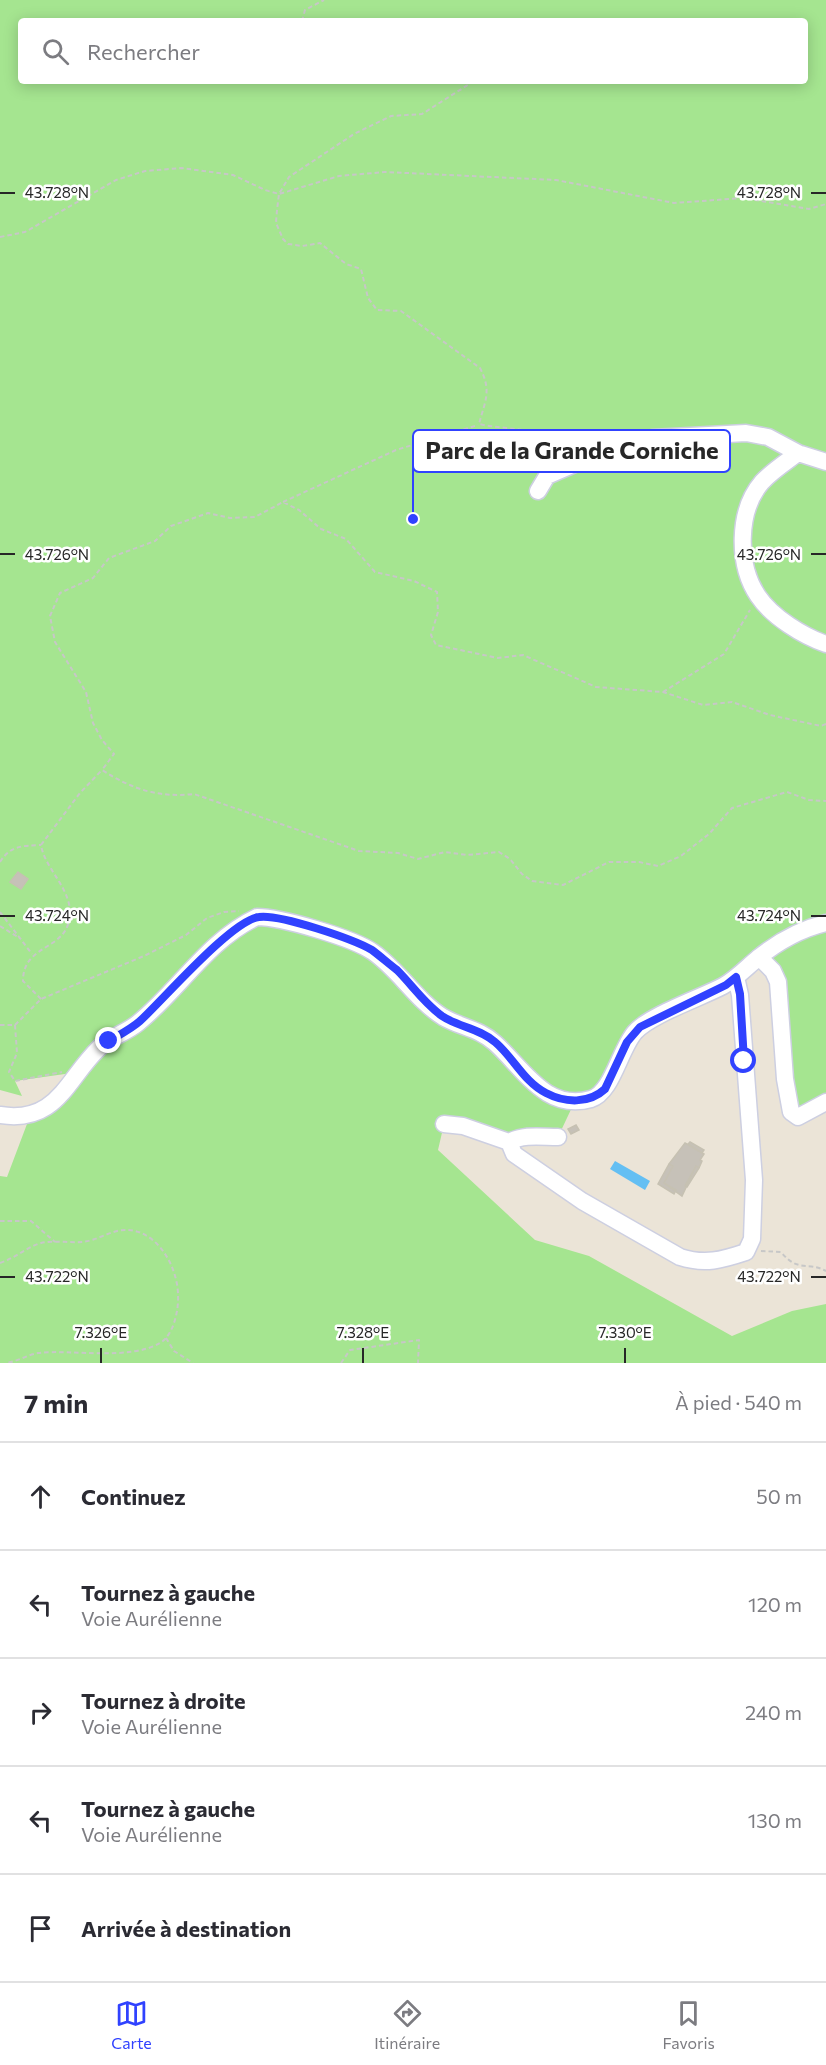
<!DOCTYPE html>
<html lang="fr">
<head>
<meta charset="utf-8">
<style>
  body { margin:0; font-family:Commissioner,sans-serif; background:#f7f7f7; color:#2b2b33 }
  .stop { position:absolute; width:18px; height:18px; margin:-14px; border:4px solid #3042ff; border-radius:50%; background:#fff }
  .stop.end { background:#3042ff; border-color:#fff; box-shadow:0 2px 6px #0008 }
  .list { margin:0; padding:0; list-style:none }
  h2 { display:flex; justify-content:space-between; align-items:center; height:78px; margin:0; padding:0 24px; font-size:26px }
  h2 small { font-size:20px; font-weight:400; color:#7c7c81 }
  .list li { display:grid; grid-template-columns:39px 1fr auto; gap:18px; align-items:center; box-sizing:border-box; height:108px; padding:0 24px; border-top:2px solid #e1e1e2 }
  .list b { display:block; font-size:22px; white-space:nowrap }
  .list p { margin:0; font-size:20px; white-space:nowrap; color:#7c7c81 }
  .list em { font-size:20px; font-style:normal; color:#7c7c81 }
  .icon { flex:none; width:33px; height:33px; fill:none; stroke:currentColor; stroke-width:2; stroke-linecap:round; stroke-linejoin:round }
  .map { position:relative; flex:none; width:826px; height:1363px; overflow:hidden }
  .search { position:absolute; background:#fff; box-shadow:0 3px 15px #0003; left:18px; right:18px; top:18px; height:66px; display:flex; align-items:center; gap:15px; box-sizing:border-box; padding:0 21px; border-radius:6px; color:#7c7c81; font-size:22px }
  .sheet { height:618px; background:#fff }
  nav { display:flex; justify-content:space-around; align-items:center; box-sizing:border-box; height:84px; border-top:2px solid #e1e1e2; background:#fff; font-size:16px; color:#7c7c81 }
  nav a { display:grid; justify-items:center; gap:3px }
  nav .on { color:#3042ff }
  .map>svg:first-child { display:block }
  .green { fill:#a5e590; fill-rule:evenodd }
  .water { fill:#64bff3 }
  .building { fill:#c6c1b8; stroke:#c6c1b2; stroke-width:1.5 }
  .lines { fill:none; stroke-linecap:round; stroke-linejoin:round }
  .minor-casing { stroke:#cdcfe1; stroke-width:19 }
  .path { stroke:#c7c7c7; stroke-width:2; stroke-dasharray:4.5 3; stroke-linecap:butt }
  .minor { stroke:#fff; stroke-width:16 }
  .route { stroke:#3042ff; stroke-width:8 }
  .ticks { fill:none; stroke:#272727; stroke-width:2 }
  .ticks-label { font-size:15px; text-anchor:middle; fill:#272727; stroke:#fff; stroke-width:5; stroke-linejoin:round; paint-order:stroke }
  .leader { fill:none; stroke:#3042ff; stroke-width:2 }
  .callout-dot { fill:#3042ff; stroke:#fff; stroke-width:2 }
  .callout { fill:#fff; stroke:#3042ff; stroke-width:2 }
  .callout-label { font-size:24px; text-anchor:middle; font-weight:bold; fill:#272727 }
</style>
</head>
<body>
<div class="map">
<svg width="826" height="1363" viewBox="0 0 826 1363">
  <rect width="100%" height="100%" fill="#ebe4d7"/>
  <path class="green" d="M0 0H826V1102L798 1117 778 982 764 962 640 1027 605 1089 575 1101 558 1137 517 1138 444 1124 438 1150 535 1240 589 1256 732 1336 792 1311 826 1304V1363H0V1176L7 1177 27 1124 60 1095 79 1072 15 1081 22 1096 0 1090ZM21 21H805V81H21Z"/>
  <path class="water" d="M615 1161 650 1181 645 1190 610 1169Z"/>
  <path class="building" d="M18 872 28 879 21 889 10 882Z
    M576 1125 579 1130 571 1134 568 1129Z
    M690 1142 704 1150 702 1153 688 1144Z
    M685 1143 704 1154 700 1160 702 1161 699 1168 696 1166 682 1196 664 1183 673 1166 669 1164Z
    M669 1164 673 1166 664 1183 676 1190 674 1194 658 1184Z
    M696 1166 699 1168 687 1187 685 1186Z"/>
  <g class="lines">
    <g class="minor-casing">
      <path id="minor" d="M798 453C786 462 772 471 762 482 737 511 737 565 758 596 772 617 803 636 826 644
        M538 491 547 476 600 453 653 438 746 433 768 437 798 453 826 462
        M759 957 773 971 778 982 785 1079 791 1112 798 1117 826 1102
        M0 1115C57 1124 66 1080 99 1048 110 1037 126 1033 138 1023 179 990 208 940 257 917 281 917 353 938 373 952 399 970 416 1000 443 1017 460 1027 480 1029 495 1043 523 1068 546 1112 591 1099 612 1093 620 1049 635 1032 650 1015 700 998 723 986 736 979 747 967 758 958 779 941 800 929 826 923
        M444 1124 463 1126 509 1142
        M558 1137C541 1137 524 1134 509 1142L514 1154 582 1201 680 1257C705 1265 722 1260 746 1252L752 1239 754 1180 740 995 736 977"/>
    </g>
    <path class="path" d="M302 21 305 10 324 0
      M474 81 422 114 391 116 354 134 289 177 279 194 277 210 276 223 283 239 288 244 302 246 320 243 346 264 361 269 368 298 377 310 401 311 480 368C492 391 485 401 479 424 510 431 544 425 564 453
      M0 237 25 232 116 180 145 171 181 168 233 175 265 190 279 194 339 176 385 172 556 180 674 203 743 198 809 209 826 204
      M283 502 396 450 478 425
      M663 692 724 654 750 610
      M826 724 821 726 770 715 732 702 703 705 663 692 596 687 523 655 498 658 436 645 431 635 438 612 437 592 414 581 375 572 346 539 321 529 299 510 283 502 255 517 230 518 208 513 171 526 155 541 109 558 93 578 60 593 50 616 55 642 86 692 93 723 102 740 114 754 102 770C132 789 158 798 194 794L359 851 398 853 418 859 445 852 467 855 499 852 510 859 522 874 532 881 563 885 609 862H639L658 866 681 856 709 834 732 808 787 792 809 800 826 801
      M0 862C11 845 22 846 41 845
      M0 912 32 954
      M0 926 21 939
      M41 999 23 981C23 942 69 952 70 913 70 887 45 869 41 845L80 793 101 771
      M0 1025H15L41 999 144 956 186 935 207 918 224 912 239 911
      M15 1025 17 1053 9 1072 15 1081 62 1072
      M0 1221H31L55 1242
      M761 1251 781 1252C798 1273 807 1261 826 1271
      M0 1263C15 1258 27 1247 41 1243 53 1240 69 1243 82 1242 94 1241 105 1234 117 1231 152 1223 177 1262 178 1294 179 1309 174 1335 160 1343 129 1361 72 1349 38 1353 27 1355 18 1361 7 1363
      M166 1338 174 1351 193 1363
      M341 1363 350 1350 419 1340 418 1363"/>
    <use href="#minor" class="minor"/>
  </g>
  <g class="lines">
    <path class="route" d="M109 1041C119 1035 131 1029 140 1021 163 1000 232 920 259 917 280 914 353 939 372 950 380 956 389 964 397 970 412 985 424 1003 442 1016 458 1027 479 1028 495 1042 513 1057 524 1082 546 1093 565 1103 589 1104 605 1089L627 1042 640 1027 726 985 736 977 740 994 744 1061"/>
  </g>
  <path class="ticks" d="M0 193H15M811 193H826M0 554H15M811 554H826M0 916H15M811 916H826M0 1277H15M811 1277H826M101 1348V1363M363 1348V1363M625 1348V1363"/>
  <g class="ticks-label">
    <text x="57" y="198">43.728°N</text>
    <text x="769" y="198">43.728°N</text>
    <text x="57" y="560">43.726°N</text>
    <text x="769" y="560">43.726°N</text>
    <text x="57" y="921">43.724°N</text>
    <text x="769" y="921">43.724°N</text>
    <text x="57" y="1282">43.722°N</text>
    <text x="769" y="1282">43.722°N</text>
    <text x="101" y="1338">7.326°E</text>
    <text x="363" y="1338">7.328°E</text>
    <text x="625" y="1338">7.330°E</text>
  </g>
  <path class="leader" d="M413 519L413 451"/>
  <circle class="callout-dot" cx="413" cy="519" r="6"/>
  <rect class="callout" x="413" y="430" width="317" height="42" rx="6"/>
  <g class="callout-label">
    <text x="572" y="459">Parc de la Grande Corniche</text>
  </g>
</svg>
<div class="stop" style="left:744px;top:1061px"></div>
<div class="stop end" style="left:109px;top:1041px"></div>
<div class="search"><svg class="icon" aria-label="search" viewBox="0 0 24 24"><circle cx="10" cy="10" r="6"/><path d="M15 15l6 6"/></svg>Rechercher</div>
</div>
<section class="sheet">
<h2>7 min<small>À pied · 540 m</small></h2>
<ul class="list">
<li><svg class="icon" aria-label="ahead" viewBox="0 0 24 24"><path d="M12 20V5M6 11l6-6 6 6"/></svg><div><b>Continuez</b></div><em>50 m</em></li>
<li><svg class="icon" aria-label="left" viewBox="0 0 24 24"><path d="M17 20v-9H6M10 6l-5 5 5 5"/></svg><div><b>Tournez à gauche</b><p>Voie Aurélienne</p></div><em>120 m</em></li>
<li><svg class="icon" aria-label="right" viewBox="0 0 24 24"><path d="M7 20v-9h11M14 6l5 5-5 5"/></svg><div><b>Tournez à droite</b><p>Voie Aurélienne</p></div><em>240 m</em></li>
<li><svg class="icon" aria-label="left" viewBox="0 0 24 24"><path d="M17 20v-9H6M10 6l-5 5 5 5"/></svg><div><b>Tournez à gauche</b><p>Voie Aurélienne</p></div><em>130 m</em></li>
<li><svg class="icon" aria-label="arrive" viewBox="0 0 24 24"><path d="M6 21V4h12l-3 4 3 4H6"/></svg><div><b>Arrivée à destination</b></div></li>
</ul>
</section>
<nav>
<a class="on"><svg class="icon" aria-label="map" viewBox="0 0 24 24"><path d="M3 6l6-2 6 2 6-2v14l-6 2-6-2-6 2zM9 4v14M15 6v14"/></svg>Carte</a>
<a><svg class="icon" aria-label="directions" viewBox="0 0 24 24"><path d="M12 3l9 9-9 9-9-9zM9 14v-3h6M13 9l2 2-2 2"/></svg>Itinéraire</a>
<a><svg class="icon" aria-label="saved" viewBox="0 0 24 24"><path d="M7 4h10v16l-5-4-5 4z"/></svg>Favoris</a>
</nav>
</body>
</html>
